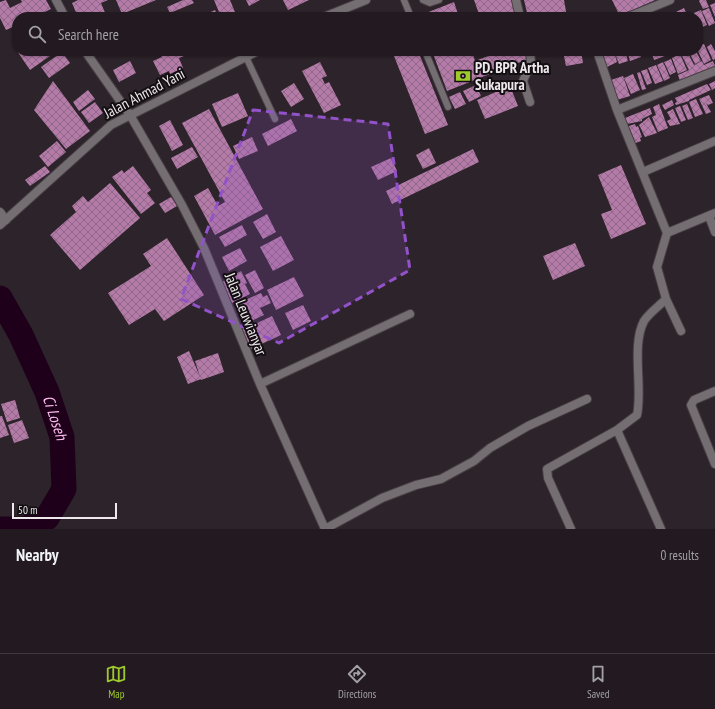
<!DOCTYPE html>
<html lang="en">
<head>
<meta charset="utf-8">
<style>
  body { margin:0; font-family:"PT Sans Narrow",sans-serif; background:#2a2329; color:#f1f3f6 }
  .scale { position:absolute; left:12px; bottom:10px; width:105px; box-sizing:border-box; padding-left:4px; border:2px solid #eee8ec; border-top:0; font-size:11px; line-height:14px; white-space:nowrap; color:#eee8ec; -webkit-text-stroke:3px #120e11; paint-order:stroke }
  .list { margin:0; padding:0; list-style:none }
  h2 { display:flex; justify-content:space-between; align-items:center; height:52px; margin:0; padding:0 16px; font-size:17px }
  h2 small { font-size:13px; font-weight:400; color:#a2a1a5 }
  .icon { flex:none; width:22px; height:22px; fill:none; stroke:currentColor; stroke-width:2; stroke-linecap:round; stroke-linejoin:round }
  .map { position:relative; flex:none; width:715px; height:529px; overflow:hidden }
  .search { position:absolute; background:#221a20; box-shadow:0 1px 3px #0004; left:12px; right:12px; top:12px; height:44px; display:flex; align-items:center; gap:10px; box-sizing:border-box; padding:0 14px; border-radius:16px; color:#a2a1a5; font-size:15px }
  .sheet { height:124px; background:#221a20 }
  nav { display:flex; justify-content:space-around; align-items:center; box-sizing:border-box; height:56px; border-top:1px solid #3f383e; background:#221a20; font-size:11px; color:#a2a1a5 }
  nav a { display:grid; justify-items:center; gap:2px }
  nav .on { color:#9fca2d }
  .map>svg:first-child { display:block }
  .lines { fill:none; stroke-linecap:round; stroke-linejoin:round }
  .river { stroke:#1f001b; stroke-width:25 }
  .building { fill:url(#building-cross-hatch) }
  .service-casing { stroke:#483f45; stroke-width:8 }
  .minor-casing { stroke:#483f45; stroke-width:10 }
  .tertiary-casing { stroke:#483f45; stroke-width:10 }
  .service { stroke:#746e72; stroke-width:6 }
  .minor { stroke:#746e72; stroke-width:8 }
  .tertiary { stroke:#746e72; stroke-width:8 }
  .marked { fill:#9252c8; fill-opacity:0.2; stroke:#9252c8; stroke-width:3; stroke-dasharray:8 5; stroke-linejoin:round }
  .labels { text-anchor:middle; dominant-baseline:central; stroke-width:4; stroke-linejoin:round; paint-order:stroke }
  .poi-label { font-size:15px; font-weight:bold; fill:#eee8ec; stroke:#120e11; text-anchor:start }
  .street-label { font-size:15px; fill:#eee8ec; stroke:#120e11 }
  .water-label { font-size:16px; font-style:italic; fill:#fdbcef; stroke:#120e11 }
</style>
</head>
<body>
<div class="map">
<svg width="715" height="529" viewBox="0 0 715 529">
  <defs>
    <pattern id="building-cross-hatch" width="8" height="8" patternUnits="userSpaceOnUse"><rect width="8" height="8" fill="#b47ba8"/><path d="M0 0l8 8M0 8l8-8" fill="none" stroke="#8e6886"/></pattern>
  </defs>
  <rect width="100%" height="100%" fill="#2d232a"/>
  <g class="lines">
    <g class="river">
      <path id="s1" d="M0 298 21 335 47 392 62 437 64 489 47 518 25 529"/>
      <path d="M0 529H21"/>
    </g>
  </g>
  <path class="building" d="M6 0 10 8 22 2 21 0H46L51 9 34 17H17V25L6 30 0 18V2Z
    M78 0H108L101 3 106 15 101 17H88L87 14 78 17 72 3Z
    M116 0H156L122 14Z
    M183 0H192L194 3 170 13 167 7Z
    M214 0H230L237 17H221Z
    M246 0H260L249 6Z
    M283 0H309L288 10Z
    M474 0H512L516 17H486L484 12 479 14Z
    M524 0H564L567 17H528Z
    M612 0H655L620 16Z
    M700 0H706L709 7 703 9 699 1Z
    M454 2 459 17H416Z
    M715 3V17L710 5Z
    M684 8 687 15 676 17 674 13Z
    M709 8 715 23 709 26 702 11Z
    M215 10 218 17H199Z
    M701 10 707 25 700 28 698 17H695L694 13Z
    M704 44 711 60 704 64 698 51V46Z
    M711 44 715 51V59L713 60 707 47Z
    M17 47V51H57L30 70 15 48Z
    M159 51H181L184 56 179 58 183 68 170 74 169 71 160 75 153 61 162 57Z
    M392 51H418L448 125 425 134Z
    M432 51H472L475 61 499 52 498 51H526L528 59 447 91Z
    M563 51H581L583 63 566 66Z
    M602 51H614L617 62 605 68 600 55 603 54Z
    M618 51H625L628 61 619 64 615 54 619 53Z
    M627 51H639L641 57 630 61Z
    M651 51H663L665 56 654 60Z
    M687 51 695 67 694 65 702 61 704 65 713 61 715 66 680 81 678 75 689 70 681 54Z
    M691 51H696L701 61 695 64 689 52Z
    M62 52 70 63 49 78 41 67Z
    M680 54 687 70 678 74 672 58Z
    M671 59 676 72 670 75 664 62Z
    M130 61 136 73 119 82 113 70Z
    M320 62 327 76 322 78 325 84 329 82 341 105 324 113 302 71Z
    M663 62 670 78 664 81 657 65Z
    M656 65 663 81 655 84 648 68Z
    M647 69 652 83 647 85 641 71Z
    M640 72 646 89 642 90 637 73Z
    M633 74 640 90 631 94 624 78Z
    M623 76 630 96 617 100 611 80Z
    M53 81 90 131 66 149 34 110Z
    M715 81V88L712 90 709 84Z
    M294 83 304 99 291 107 281 91Z
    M707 84 711 90 689 100V101L676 105 675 103 677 102 675 98Z
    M476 85 481 96 469 102 463 91Z
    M510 86 518 106 485 119 477 100Z
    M88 90 95 99 79 111 73 102Z
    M460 92 466 104 455 109 449 97Z
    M238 93 248 116 222 127 212 104Z
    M709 95 713 103 708 105 706 103 711 112 706 114 699 99Z
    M696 99 703 114 695 117 689 102Z
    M672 100 674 105 665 110 662 105Z
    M95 102 103 113 89 123 81 112Z
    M659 104 668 128 658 132 652 117 656 115 653 107Z
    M687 104 693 118 688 120 682 106Z
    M680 106 686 120 681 122 675 108Z
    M650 108 652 114 642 119V121L627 124 625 118Z
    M209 109 263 209 215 235 194 196 208 188 218 206 225 202 182 123Z
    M673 109 680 124 670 126 667 121 671 119 667 112Z
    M649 117 657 133 645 137 639 125Z
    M291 119 297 131 268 146 262 134Z
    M170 120 183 145 172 151 159 126Z
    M635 124 636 127 638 126 642 137 640 138 641 141 633 144 626 127Z
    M252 137 258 151 239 159 233 146Z
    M57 141 66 152 48 167 39 156Z
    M192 147 198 157 177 169 171 158Z
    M429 148 436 163 423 169 416 155Z
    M473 149 479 162 392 204 386 191Z
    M391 158 397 171 378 180 371 167Z
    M621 165 646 224 611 239 601 214 612 210 598 175Z
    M45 166 50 172 30 186 25 180Z
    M133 166 151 190 147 193 155 203 141 214 112 177 122 170 124 173Z
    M110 183 140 218 80 270 50 235 76 212 72 206 83 196 88 202Z
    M171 197 177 206 165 213 159 204Z
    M267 214 276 232 263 239 253 222Z
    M242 225 247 235 225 247 219 237Z
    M281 236 294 260 273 271 260 247Z
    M167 238 204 295 164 321 155 309 129 325 108 293 151 266 143 254Z
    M575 243 585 266 553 280 543 256Z
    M240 248 247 261 229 271 222 257Z
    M255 270 264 288 255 293 245 275Z
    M241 271 247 283 245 284 250 294 232 303 222 282Z
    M294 277 304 296 276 310 267 290Z
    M261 293 263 297 267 295 271 303 260 308 264 315 245 324 236 304Z
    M303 305 311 321 293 330 285 313Z
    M272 316 281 335 251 349 242 330Z
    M189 351 201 379 188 384 177 357Z
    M218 353 224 372 201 380 195 361Z
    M15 400 20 418 7 422 1 404Z
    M0 416H2L9 435 0 438Z
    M22 420 29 438 14 443 8 425Z"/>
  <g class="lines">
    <g class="service-casing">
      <path id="service" d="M404 0 411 17
        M423 0 430 3 439 0
        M425 51 448 107
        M246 57 275 119"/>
    </g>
    <g class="minor-casing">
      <path id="minor" d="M56 0 65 17
        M516 0 520 17
        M628 17 670 0
        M85 51 130 115 182 205 204 248 260 384 325 529
        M530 51 531 63 523 81 530 102
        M597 51 617 110 667 233 715 213
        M617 110 715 71
        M643 172 715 141
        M0 212 6 220
        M709 216 715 232
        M667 233 657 267 666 299 681 331
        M260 384 410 314
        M715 391 694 400 691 405 715 464
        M617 430 661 529
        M325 529 382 498 416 485 441 479 474 461 490 448 528 426 587 399
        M571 529 548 478 547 469 617 430 637 415C643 389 631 345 644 321 649 313 659 306 666 299"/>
    </g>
    <g class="tertiary-casing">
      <path id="tertiary" d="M324 17 366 0
        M0 225 111 125 258 51"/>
    </g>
    <use href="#service" class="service"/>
    <use href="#minor" class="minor"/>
    <use href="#tertiary" class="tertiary"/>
  </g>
  <path class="marked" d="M253 110 388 124 410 270 279 343 181 299Z"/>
  <defs>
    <g id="bank-bare" transform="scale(1.2)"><path d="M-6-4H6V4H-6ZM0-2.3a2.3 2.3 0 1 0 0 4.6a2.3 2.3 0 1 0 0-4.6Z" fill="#9fca2d" stroke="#120e11" stroke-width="2.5" paint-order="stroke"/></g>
  </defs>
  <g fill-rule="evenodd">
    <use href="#bank-bare" x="463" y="76"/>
  </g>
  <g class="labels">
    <g class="poi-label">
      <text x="475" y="67">PD. BPR Artha<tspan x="475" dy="17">Sukapura</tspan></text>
    </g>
    <g class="street-label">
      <text transform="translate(144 93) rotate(-28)">Jalan Ahmad Yani</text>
      <text transform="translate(246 314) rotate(68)">Jalan Leuwianyar</text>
    </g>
    <g class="water-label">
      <text stroke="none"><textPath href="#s1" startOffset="132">Ci Loseh</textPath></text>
    </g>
  </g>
</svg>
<div class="scale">50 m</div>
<div class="search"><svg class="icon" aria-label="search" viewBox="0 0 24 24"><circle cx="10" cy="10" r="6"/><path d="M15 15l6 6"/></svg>Search here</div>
</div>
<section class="sheet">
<h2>Nearby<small>0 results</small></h2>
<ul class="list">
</ul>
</section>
<nav>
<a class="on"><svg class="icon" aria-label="map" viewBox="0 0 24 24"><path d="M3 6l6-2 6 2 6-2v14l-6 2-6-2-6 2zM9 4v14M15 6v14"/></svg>Map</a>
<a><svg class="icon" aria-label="directions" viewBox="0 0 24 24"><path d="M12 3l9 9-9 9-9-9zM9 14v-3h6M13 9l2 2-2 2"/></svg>Directions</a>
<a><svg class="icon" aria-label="saved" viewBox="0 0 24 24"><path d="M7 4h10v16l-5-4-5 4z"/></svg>Saved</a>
</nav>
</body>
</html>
